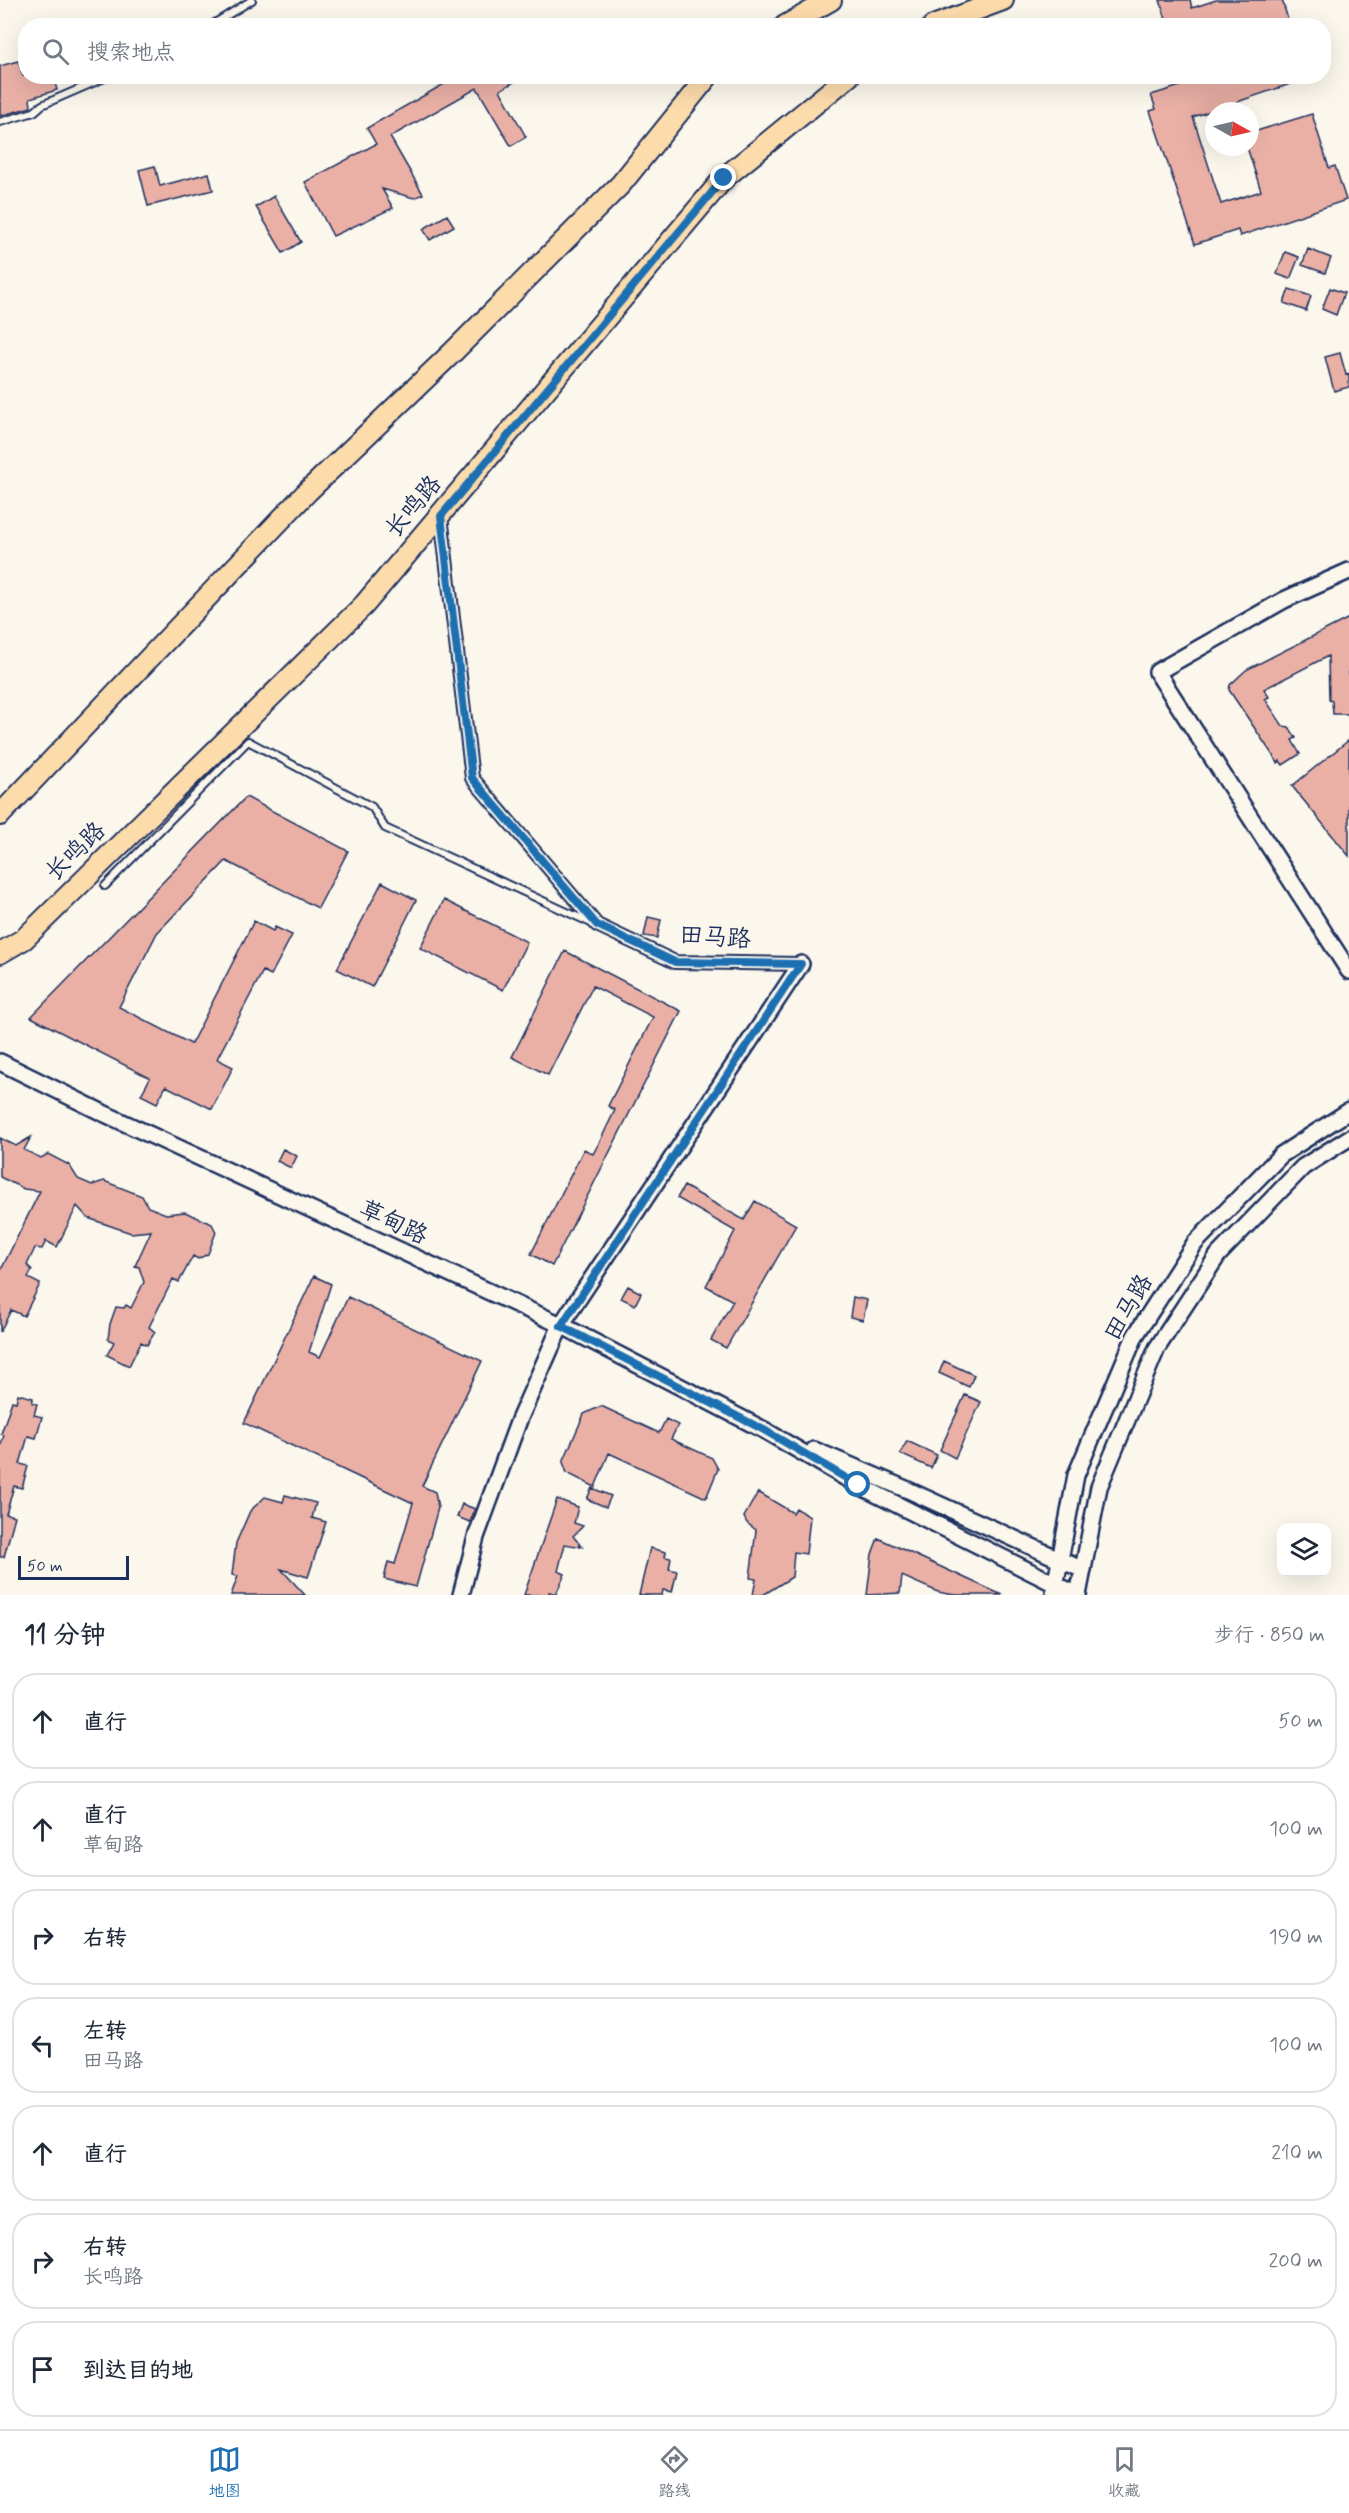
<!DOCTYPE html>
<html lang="zh">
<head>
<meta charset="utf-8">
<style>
  body { margin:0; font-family:Mynerve,"LXGW WenKai TC",sans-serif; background:#f6f6f7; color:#1f2937 }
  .controls { position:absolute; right:18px; bottom:18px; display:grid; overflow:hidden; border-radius:12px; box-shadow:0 6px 24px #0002 }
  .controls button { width:54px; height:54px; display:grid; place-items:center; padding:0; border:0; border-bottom:2px solid #e0e1e3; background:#fff; color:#1f2937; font:30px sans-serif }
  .compass { position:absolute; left:1205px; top:102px; width:54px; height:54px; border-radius:50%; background:#fff; box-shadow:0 6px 24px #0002; rotate:98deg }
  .scale { position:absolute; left:18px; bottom:15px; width:111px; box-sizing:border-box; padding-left:6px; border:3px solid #1b2f5e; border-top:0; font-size:16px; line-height:21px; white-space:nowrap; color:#1b2f5e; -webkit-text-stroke:4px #fbf7ec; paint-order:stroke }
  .stop { position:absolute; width:18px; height:18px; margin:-14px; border:4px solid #1f6fb2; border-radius:50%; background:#fff }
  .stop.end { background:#1f6fb2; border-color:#fff; box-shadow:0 2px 6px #0008 }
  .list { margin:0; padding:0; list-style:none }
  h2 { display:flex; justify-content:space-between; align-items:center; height:78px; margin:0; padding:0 24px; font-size:26px }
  h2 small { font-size:20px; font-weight:400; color:#747a83 }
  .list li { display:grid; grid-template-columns:39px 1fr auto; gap:18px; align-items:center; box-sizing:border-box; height:96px; margin:0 12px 12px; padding:0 12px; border:2px solid #e0e1e3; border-radius:24px }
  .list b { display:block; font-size:22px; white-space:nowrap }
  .list p { margin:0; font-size:20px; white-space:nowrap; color:#747a83 }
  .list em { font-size:20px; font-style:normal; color:#747a83 }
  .icon { flex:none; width:33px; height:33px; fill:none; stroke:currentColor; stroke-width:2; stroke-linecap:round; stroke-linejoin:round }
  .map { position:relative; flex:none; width:1349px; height:1595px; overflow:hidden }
  .search { position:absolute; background:#fff; box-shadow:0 6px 24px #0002; left:18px; right:18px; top:18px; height:66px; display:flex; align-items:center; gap:15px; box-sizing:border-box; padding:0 21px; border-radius:24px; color:#747a83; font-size:22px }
  .sheet { height:834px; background:#fff }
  nav { display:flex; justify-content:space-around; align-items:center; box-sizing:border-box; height:84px; border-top:2px solid #e0e1e3; background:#fff; font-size:16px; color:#747a83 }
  nav a { display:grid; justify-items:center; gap:3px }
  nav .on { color:#1f6fb2 }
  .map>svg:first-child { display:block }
  .building { fill:#eab0a6; stroke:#1b2f5e; stroke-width:1.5 }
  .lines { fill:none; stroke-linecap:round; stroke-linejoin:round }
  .service-casing { stroke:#1b2f5e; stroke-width:10 }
  .minor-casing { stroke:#1b2f5e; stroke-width:16 }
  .tertiary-casing { stroke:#1b2f5e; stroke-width:20 }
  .primary-casing { stroke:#1b2f5e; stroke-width:24 }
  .service { stroke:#fbf7ec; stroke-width:6 }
  .minor { stroke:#fbf7ec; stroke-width:12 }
  .tertiary { stroke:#fbf7ec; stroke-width:15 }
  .primary { stroke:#fddcac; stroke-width:20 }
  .route { stroke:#1f6fb2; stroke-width:8 }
  .labels { text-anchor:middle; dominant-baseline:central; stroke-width:5; stroke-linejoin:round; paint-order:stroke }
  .street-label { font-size:24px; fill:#1b2f5e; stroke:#fbf7ec }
</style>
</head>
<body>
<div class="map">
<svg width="1349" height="1595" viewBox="0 0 1349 1595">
  <rect width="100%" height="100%" fill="#fbf7ec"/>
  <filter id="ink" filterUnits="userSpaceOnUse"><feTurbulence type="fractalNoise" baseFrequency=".0167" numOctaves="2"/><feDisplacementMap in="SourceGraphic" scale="12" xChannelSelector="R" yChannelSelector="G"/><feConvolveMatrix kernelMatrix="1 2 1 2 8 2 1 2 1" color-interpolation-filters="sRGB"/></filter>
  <g filter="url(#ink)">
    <path class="building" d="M1160 0H1190L1192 8 1216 0H1282L1290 26H1168Z
      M18 61 23 76H53L57 90 30 98 31 107 0 116V66Z
      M458 76H525L500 90 526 137 511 146 477 88 390 137 423 194 414 198 382 189 393 208 333 236 305 182 376 144 367 128Z
      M1185 76H1304L1305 79 1193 117 1221 204 1261 191 1247 147H1250V133L1312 114 1329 168 1335 166 1346 200 1240 236 1238 230 1195 244 1150 111 1156 109 1151 95 1187 84Z
      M155 166 160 186 209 173 213 190 148 206 139 170Z
      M274 196 301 242 283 253 256 207Z
      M447 215 454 226 430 240 423 229Z
      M1308 249 1331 258 1325 273 1302 265Z
      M1285 252 1299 257 1290 279 1277 274Z
      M1330 288 1344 293 1336 315 1322 309Z
      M1289 289 1311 296 1306 311 1284 303Z
      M1340 353 1346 375 1349 374V387L1334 391 1325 357Z
      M1349 618V714H1333L1332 701 1329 700 1328 656 1264 689 1269 697 1265 699 1283 726 1289 727 1296 738 1292 740 1300 754 1283 765 1280 761 1278 763 1229 690 1230 685 1246 670Z
      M1349 740V856L1292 786Z
      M246 797 348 851 318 908 226 861 157 933 119 1007 191 1044 254 921 273 931 275 927 292 935 271 975 263 971 217 1059 233 1067 212 1109 166 1086 157 1103 141 1095 150 1078 31 1017Z
      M382 882 416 900 372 987 337 969Z
      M444 900 527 942 503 990 420 948Z
      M648 917 661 920 657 938 644 936Z
      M565 951 681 1011 552 1266 531 1254 584 1149 593 1154 600 1141 615 1110 608 1106 653 1017 593 986 548 1075 512 1057Z
      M31 1137 24 1150 41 1158 48 1154 69 1165 78 1179 92 1185 104 1181 142 1196 148 1207 166 1214 185 1212 212 1224 216 1232 208 1254 198 1259 193 1256 179 1282 173 1279 149 1327 155 1332 147 1345 141 1342 129 1366 107 1355 114 1342 108 1339 110 1324 116 1307 124 1308 126 1305 131 1308 144 1282 139 1267 135 1266 151 1231 131 1233 88 1218 77 1206 57 1247 46 1241 42 1249 35 1248 27 1265 32 1270 28 1278 40 1284 24 1316 11 1310 0 1332V1272L40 1191 24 1189 0 1177V1138L16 1146Z
      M283 1149 297 1156 291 1168 277 1161Z
      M684 1186 744 1220 755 1201 796 1225 726 1348 711 1340 733 1301 706 1286 735 1231 677 1198Z
      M314 1276 331 1284 309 1352 320 1357 348 1297 482 1361 422 1486 435 1492 438 1508 416 1587 384 1579 388 1562 395 1564 413 1503 244 1423Z
      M628 1286 641 1293 635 1305 621 1298Z
      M853 1297 867 1300 863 1320 850 1317Z
      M944 1361 974 1375 969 1387 939 1373Z
      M18 1394 33 1398 32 1403 37 1404 34 1415 42 1417 36 1438 28 1436 20 1464 28 1466 22 1488 14 1486 6 1514 15 1516 4 1557H0V1448L4 1435 1 1434 12 1401 16 1402Z
      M965 1395 981 1402 955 1458 940 1450Z
      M601 1406 659 1433 666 1419 678 1425 671 1439 712 1458 718 1469 706 1498 609 1453 595 1487 567 1473 563 1462 584 1414Z
      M907 1441 937 1455 931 1468 900 1454Z
      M592 1488 611 1496 606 1507 587 1499Z
      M758 1492 793 1513 796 1508 810 1517 806 1554 794 1552 792 1577 763 1595H753L756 1579 750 1578 756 1530 747 1523 744 1517Z
      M285 1495 316 1503 312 1518 326 1522 308 1577 281 1569 305 1595H231L238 1576 232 1575 236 1543 250 1511 265 1497 283 1502Z
      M557 1499 578 1507 574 1523 583 1526 573 1536 582 1547 565 1544 558 1571 565 1574 556 1594 549 1592 548 1595H524Z
      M462 1504 475 1509 470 1522 457 1517Z
      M878 1538 1002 1595H955L938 1592 902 1576 900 1593 867 1595 872 1554Z
      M650 1548 666 1552 665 1557 671 1558 669 1569 677 1571 672 1592 663 1590 662 1595H639Z"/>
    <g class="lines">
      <g class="service-casing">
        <path id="service" d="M210 26 252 0
          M0 122 34 112 42 105 109 76
          M105 886 248 741 372 807 385 828 591 923"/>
      </g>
      <g class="minor-casing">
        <path id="minor" d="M441 516 472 778 597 925 675 962 801 964"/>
      </g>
      <g class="tertiary-casing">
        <path id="tertiary" d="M1349 571 1284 600 1157 672 1349 971
          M0 1062 103 1113 561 1325 764 1430 858 1485 1077 1595
          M814 1450 908 1490 1083 1570
          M1054 1592 1076 1475 1135 1336 1195 1243 1281 1155 1349 1111
          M461 1595 476 1537 519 1420 561 1325 801 964
          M1078 1595 1099 1487 1157 1348 1218 1255 1303 1167 1349 1138"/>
      </g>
      <g class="primary-casing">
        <path id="primary" d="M785 26 831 0
          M933 26 1003 0
          M0 815 308 491 453 352 621 184 708 76
          M0 953 24 939 364 605 724 178 849 76"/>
      </g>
      <use href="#service" class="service"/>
      <use href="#minor" class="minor"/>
      <use href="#tertiary" class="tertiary"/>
      <use href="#primary" class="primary"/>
    </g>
  </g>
  <g class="lines" filter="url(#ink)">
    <path class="route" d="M724 178 441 516 472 778 597 925 675 962 801 964 561 1326 764 1430 858 1485"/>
  </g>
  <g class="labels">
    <g class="street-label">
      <text transform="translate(414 507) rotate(-50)">长鸣路</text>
      <text transform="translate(76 852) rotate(-44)">长鸣路</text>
      <text transform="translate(715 938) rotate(4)">田马路</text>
      <text transform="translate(393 1223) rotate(25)">草甸路</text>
      <text transform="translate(1129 1308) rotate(-60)">田马路</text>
    </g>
  </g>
</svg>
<div class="controls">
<button><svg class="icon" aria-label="layers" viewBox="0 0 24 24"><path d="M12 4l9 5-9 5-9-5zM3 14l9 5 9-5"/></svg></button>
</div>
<svg class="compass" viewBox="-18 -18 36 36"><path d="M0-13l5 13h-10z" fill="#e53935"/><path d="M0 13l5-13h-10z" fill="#747a83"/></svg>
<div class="scale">50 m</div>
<div class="stop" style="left:858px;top:1485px"></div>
<div class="stop end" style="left:724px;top:178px"></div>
<div class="search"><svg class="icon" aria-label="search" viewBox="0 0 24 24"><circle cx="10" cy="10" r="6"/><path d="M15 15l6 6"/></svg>搜索地点</div>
</div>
<section class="sheet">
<h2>11 分钟<small>步行 · 850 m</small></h2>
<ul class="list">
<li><svg class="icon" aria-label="ahead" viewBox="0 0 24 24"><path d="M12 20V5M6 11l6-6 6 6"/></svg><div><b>直行</b></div><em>50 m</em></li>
<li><svg class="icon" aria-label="ahead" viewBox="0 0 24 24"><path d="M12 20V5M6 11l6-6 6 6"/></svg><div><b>直行</b><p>草甸路</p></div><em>100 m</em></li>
<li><svg class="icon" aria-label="right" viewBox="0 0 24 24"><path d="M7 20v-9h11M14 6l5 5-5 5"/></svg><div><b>右转</b></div><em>190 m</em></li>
<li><svg class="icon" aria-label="left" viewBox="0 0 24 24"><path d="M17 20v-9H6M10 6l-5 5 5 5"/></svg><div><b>左转</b><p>田马路</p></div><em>100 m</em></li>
<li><svg class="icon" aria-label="ahead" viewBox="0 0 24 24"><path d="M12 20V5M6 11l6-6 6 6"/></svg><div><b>直行</b></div><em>210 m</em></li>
<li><svg class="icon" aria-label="right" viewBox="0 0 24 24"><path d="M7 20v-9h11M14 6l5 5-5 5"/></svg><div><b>右转</b><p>长鸣路</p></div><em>200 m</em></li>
<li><svg class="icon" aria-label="arrive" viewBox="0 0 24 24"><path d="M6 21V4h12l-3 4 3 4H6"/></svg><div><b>到达目的地</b></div></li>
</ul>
</section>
<nav>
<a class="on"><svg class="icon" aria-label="map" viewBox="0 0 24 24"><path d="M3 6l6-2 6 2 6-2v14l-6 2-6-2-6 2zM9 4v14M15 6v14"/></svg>地图</a>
<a><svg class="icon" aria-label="directions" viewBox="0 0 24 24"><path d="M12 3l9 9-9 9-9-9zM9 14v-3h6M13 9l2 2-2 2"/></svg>路线</a>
<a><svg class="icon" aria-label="saved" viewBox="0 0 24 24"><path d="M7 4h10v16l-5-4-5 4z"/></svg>收藏</a>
</nav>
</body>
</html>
